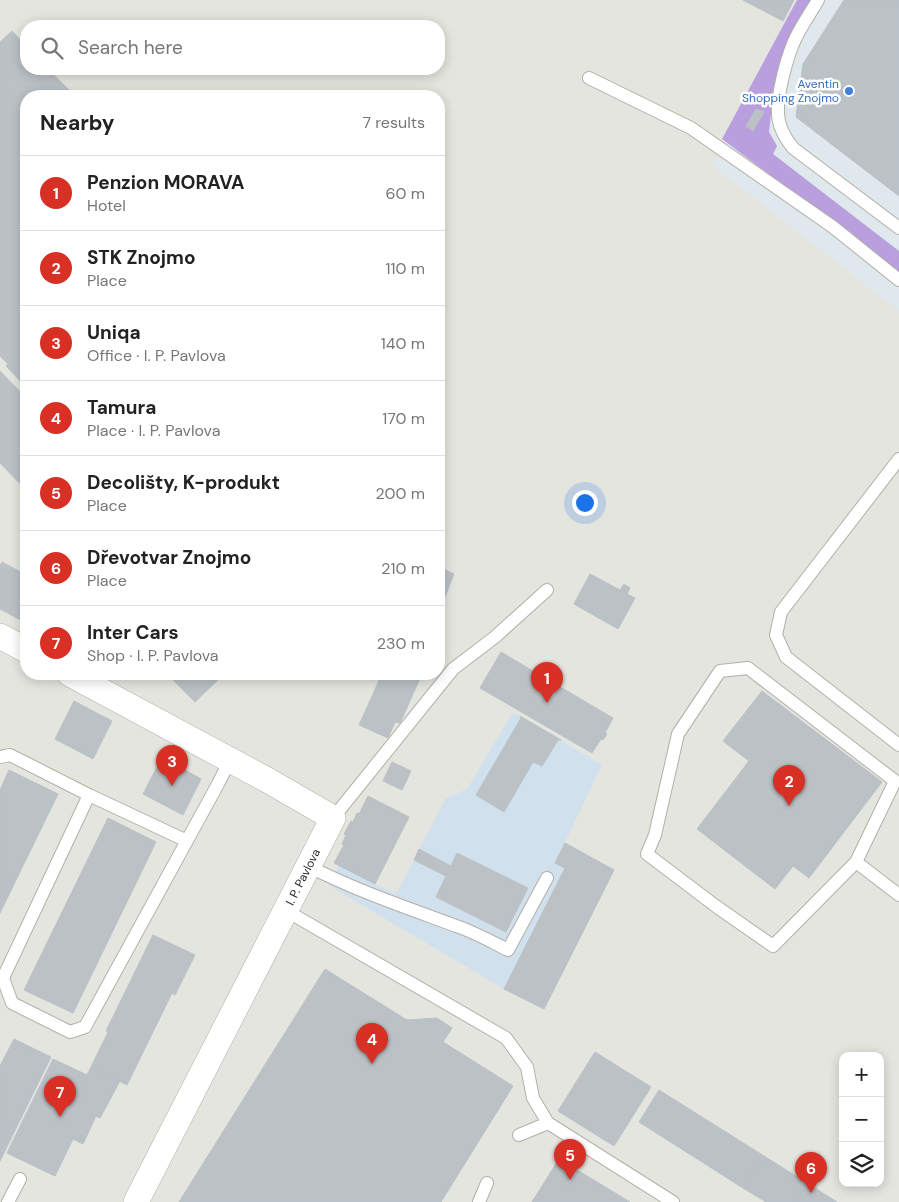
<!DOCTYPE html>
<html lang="en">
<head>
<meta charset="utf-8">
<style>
  body { margin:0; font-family:"DM Sans",sans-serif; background:#f2f2f2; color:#222 }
  .controls { position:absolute; right:15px; bottom:15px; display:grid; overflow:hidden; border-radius:10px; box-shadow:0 2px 12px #0003 }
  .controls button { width:45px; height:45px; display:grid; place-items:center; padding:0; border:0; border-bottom:1px solid #e0e0e0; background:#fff; color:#222; font:25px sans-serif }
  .you { position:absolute; left:584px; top:502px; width:18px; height:18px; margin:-12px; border:4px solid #fff; border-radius:50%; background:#1a73e8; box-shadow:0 0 0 8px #1a73e833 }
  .badge { display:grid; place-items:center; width:32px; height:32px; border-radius:50%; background:#d93025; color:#fff; font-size:16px; font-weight:700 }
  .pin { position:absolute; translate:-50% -41px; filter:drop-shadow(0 1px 2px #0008) }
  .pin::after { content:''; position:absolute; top:26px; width:18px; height:15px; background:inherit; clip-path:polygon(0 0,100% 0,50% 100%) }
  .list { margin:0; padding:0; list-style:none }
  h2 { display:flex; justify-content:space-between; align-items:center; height:65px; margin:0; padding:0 20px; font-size:21px }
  h2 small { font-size:16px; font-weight:400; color:#767676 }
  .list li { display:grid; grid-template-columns:32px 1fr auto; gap:15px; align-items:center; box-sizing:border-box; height:75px; padding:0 20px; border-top:1px solid #e0e0e0 }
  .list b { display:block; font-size:19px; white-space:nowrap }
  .list p { margin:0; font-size:16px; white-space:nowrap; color:#767676 }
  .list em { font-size:16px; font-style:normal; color:#767676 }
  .icon { flex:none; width:28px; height:28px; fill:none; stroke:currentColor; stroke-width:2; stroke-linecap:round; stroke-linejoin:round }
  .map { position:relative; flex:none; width:899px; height:1202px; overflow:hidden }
  .search { position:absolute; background:#fff; box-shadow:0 2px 12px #0003; left:20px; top:20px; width:425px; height:55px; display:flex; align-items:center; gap:12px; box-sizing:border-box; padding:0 18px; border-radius:20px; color:#767676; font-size:19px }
  .panel { position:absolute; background:#fff; box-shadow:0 2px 12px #0003; left:20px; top:90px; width:425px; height:590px; border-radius:20px }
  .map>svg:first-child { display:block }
  .industrial { fill:#e5e5df; fill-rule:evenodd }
  .education { fill:#d0e0ed }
  .green { fill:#ba9fdf }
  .building { fill:#bbc1c5; stroke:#b8c2c8 }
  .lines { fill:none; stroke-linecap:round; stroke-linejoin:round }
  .lane-casing { stroke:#b3afa8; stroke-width:14 }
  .street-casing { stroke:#b3afa8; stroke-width:26 }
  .lane { stroke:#fff; stroke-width:12 }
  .street { stroke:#fff; stroke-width:25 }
  .shop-dot { fill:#3f7fe0; stroke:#fff; stroke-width:2 }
  .labels { text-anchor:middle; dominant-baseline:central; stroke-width:5; stroke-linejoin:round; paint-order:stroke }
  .shop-label { font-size:12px; fill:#366cbe; stroke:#fff; text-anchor:end }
  .street-label { font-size:12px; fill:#2c2c2c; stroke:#fff }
</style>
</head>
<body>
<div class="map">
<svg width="899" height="1202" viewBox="0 0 899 1202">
  <rect width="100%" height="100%" fill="#dfe8ec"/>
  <path class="industrial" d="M0 0H797L722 138 726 141 713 166 899 311V1202H0ZM26 26H439V69H26ZM26 96H439V674H26ZM843 1056H880V1183H843Z"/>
  <path class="education" d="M512 713 520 716 602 765 555 863 565 868 504 989 328 885 339 866 396 894 446 798 467 789Z"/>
  <path class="green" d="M797 0H811L795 29 779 68 774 88 769 132 777 146 773 154 899 251V272L722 139Z"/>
  <path class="building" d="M743 0H794L783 21Z
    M844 0H899V196L796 117 803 64Z
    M12 31 26 46V69H48L75 96H26V387L6 366 8 364 0 356V42Z
    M756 109 764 112 753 131 746 126Z
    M0 371 26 398V490L0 463Z
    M2 562 26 575V623L0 609V566Z
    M439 567 454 574 439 612Z
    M590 574 620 590 624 584 630 588 627 594 635 598 618 629 574 604Z
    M501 652 613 718 605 733 607 734 603 740 601 739 592 753 480 688Z
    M167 674H224L195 702Z
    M382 674H422L400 723 395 722 388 738 359 725Z
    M762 691 882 782 809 878 793 866 775 889 697 829 749 761 723 741Z
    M74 701 112 721 93 759 55 739Z
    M520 716 561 740H558L542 766 533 762 504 812 476 795 521 718Z
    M162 757 201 779 183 815 143 794Z
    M392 762 411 771 402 790 383 781Z
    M9 770 58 794 0 913V790Z
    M368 796 409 817 375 884 334 863 344 845 342 844 346 835 344 834 351 821 353 822 357 813 359 814Z
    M108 818 156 842 73 1013 24 990Z
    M565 843 614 870 544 1009 504 989 565 868 555 863Z
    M419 849 451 866 457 853 528 888 506 932 436 897 446 876 414 860Z
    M153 935 195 955 175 995 172 993 127 1085 91 1067 108 1032 106 1031Z
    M325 969 407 1020 437 1018 452 1028 443 1042 513 1086 441 1202H179Z
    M14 1039 51 1057 0 1161V1066Z
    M595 1052 651 1087 614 1146 558 1111Z
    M53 1059 87 1075 91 1067 120 1081 100 1118 96 1116 83 1144 73 1139 55 1176 7 1153Z
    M659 1090 764 1156 743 1188 639 1122Z
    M764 1156 807 1183 795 1202H766L743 1188Z
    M559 1159 630 1202H532Z
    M807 1183 837 1202H795Z"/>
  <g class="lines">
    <g class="lane-casing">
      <path id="lane" d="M818 0C810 14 799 29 793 44 786 61 777 95 778 113 778 126 785 138 793 148L899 228
        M589 78 691 128 833 227 899 280
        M899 459 781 612 776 635 786 657 899 745
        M0 757 10 755 89 795
        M333 818 453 669 495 637 547 590
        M187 841 89 795 3 978 12 1003 70 1032 85 1027 218 784 230 760
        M856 862 895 781 748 668 720 671 678 734 655 835 647 854 717 907 773 946 856 862 899 895
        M308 866C357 891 408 908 459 927 476 933 492 942 508 950L547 878
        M285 910 506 1038 527 1067 533 1098 548 1123 673 1202
        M519 1135 548 1123
        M8 1202 20 1179
        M479 1202 487 1183"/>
    </g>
    <g class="street-casing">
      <path id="street" d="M0 636 26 650
        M70 674 269 781 333 818 136 1202"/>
    </g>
    <use href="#lane" class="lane"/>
    <use href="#street" class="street"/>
  </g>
  <circle class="shop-dot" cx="849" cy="91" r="5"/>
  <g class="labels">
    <g class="shop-label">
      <text x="839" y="84">Aventin<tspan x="839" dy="14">Shopping Znojmo</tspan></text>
    </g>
    <g class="street-label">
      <text transform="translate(303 877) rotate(-63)">I. P. Pavlova</text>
    </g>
  </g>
</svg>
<div class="controls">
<button>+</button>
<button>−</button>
<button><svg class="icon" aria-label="layers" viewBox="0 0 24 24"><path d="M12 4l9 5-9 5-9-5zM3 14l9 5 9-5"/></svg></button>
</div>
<div class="you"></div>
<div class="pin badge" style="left:547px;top:703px">1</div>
<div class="pin badge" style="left:789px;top:806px">2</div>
<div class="pin badge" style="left:172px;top:786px">3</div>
<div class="pin badge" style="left:372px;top:1064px">4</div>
<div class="pin badge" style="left:570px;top:1180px">5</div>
<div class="pin badge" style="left:811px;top:1193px">6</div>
<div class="pin badge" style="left:60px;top:1117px">7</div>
<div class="search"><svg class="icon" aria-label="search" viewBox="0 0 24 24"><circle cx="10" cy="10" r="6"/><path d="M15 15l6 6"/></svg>Search here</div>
<section class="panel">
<h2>Nearby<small>7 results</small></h2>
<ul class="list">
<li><span class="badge">1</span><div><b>Penzion MORAVA</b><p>Hotel</p></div><em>60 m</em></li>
<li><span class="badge">2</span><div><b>STK Znojmo</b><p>Place</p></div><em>110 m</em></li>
<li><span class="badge">3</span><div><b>Uniqa</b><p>Office · I. P. Pavlova</p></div><em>140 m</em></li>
<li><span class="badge">4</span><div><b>Tamura</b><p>Place · I. P. Pavlova</p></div><em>170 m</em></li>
<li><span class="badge">5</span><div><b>Decolišty, K-produkt</b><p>Place</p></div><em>200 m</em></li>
<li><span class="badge">6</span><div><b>Dřevotvar Znojmo</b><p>Place</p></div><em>210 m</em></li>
<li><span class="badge">7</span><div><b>Inter Cars</b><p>Shop · I. P. Pavlova</p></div><em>230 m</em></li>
</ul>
</section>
</div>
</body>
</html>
